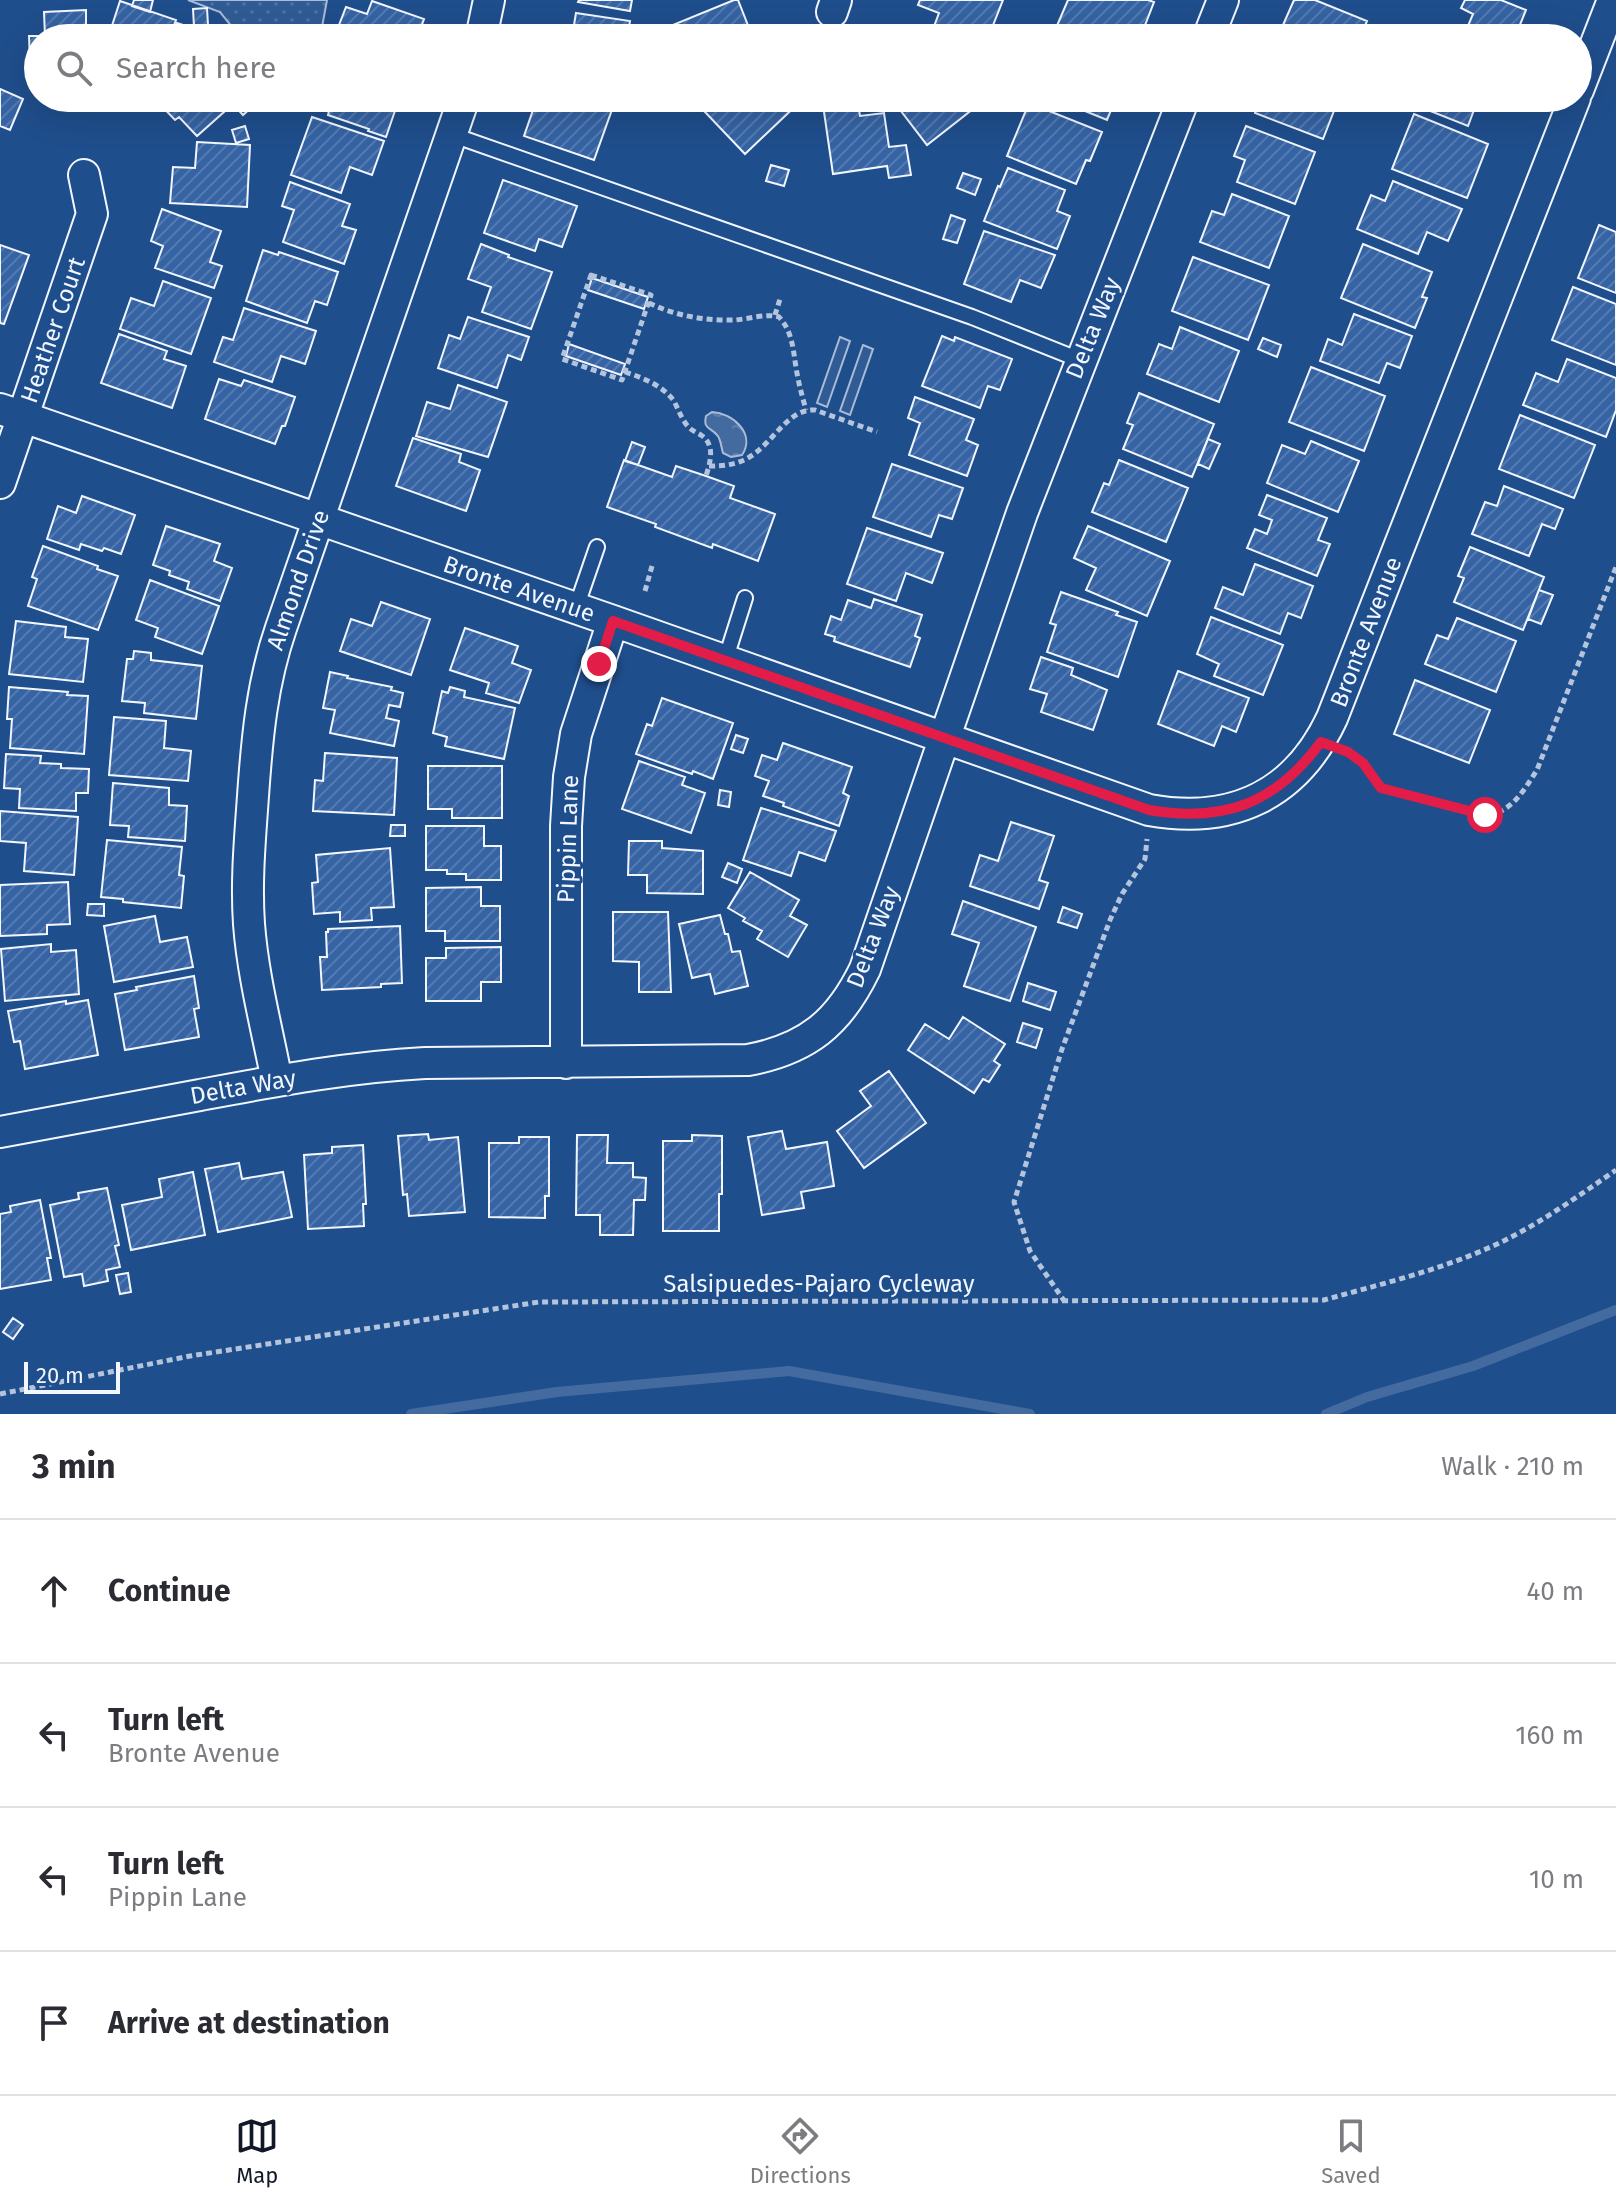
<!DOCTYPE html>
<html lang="en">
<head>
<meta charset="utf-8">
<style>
  body { margin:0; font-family:"Fira Sans",sans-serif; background:#f7f7f7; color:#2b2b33 }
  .scale { position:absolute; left:24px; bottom:20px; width:96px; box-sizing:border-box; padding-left:8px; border:4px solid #f2f6ff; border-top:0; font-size:22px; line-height:28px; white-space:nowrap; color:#f2f6ff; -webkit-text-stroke:6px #1f4e8c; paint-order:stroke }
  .stop { position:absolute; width:24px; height:24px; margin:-18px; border:6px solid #e11d48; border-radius:50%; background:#fff }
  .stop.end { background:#e11d48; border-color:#fff; box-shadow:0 2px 8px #0008 }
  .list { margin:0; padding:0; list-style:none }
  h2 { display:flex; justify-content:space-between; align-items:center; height:104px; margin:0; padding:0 32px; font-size:34px }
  h2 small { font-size:26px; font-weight:400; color:#7c7c81 }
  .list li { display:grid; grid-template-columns:52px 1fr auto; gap:24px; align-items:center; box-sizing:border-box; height:144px; padding:0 32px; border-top:2px solid #e1e1e2 }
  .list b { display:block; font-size:30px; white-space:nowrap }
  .list p { margin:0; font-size:26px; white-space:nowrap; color:#7c7c81 }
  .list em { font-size:26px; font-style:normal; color:#7c7c81 }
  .icon { flex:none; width:44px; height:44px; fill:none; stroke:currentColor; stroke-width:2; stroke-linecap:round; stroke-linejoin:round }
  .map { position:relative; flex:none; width:1616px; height:1414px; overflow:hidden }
  .search { position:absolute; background:#fff; box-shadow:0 8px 32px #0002; left:24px; right:24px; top:24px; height:88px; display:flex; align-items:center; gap:20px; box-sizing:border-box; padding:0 28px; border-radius:44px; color:#7c7c81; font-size:30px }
  .sheet { height:680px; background:#fff }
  nav { display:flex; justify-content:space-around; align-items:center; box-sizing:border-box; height:112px; border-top:2px solid #e1e1e2; background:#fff; font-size:22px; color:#7c7c81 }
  nav a { display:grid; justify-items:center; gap:4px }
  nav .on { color:#111827 }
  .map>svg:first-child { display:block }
  .garden { fill:url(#garden-dots); stroke:#a8bbd7; stroke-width:2 }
  .pitch { fill:#305b95; stroke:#a8bbd7; stroke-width:2 }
  .water { fill:url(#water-ripples); stroke:#a8bbd7; stroke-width:2 }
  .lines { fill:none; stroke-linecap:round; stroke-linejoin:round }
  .stream { stroke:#446ba0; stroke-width:10 }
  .building { fill:url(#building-hatch); stroke:#f2f6ff; stroke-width:2 }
  .lane-casing { stroke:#f2f6ff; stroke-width:18 }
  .street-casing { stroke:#f2f6ff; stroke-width:34 }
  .path { stroke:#b3c4dc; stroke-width:5; stroke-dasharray:6 4; stroke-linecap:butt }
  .lane { stroke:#1f4e8c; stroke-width:14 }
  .street { stroke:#1f4e8c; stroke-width:30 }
  .route { stroke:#e11d48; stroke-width:10 }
  .labels { text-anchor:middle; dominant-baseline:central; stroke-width:6; stroke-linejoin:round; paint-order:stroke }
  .street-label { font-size:24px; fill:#f2f6ff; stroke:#1f4e8c }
</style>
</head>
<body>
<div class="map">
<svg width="1616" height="1414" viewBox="0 0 1616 1414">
  <defs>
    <pattern id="garden-dots" width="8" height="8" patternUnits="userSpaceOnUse" patternTransform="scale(2)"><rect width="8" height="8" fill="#305b95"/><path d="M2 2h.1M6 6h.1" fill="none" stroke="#4e73a5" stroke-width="1.8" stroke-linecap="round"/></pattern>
    <pattern id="water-ripples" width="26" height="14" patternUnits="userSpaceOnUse" patternTransform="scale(2)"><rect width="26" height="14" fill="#446ba0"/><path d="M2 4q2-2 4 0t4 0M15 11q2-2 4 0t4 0" fill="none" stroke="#5f81ae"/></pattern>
    <pattern id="building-hatch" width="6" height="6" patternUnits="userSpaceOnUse" patternTransform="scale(2)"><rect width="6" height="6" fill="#3563a3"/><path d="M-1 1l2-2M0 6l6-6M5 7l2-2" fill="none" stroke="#537ab1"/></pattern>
  </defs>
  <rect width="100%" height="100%" fill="#1f4e8c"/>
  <path class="garden" d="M188 0H327L320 38H241L220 12Z"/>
  <path class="pitch" d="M840 337 850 341 827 407 817 403Z
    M863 345 873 349 850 415 840 411Z"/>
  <path class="water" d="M712 412C733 413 756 434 742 455L731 457 723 453C721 447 721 439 717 435 710 427 703 429 706 416Z"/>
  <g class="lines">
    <path class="stream" d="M411 1414 557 1392 789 1371 1030 1414
      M1326 1414 1367 1397 1473 1366 1616 1310"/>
  </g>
  <path class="building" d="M134 0H153L150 12 132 6Z
    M579 0H632L630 11 578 2Z
    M734 0H738L749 28 744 30 748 38H667L663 29Z
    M920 0H1003L988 38 930 37 939 13 918 5Z
    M1068 0H1148L1154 2 1140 38H1082L1056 28Z
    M1294 0H1315L1367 21 1360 38H1303L1305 34 1283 25Z
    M1465 0H1501L1526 10 1517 32 1529 38H1463L1473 14 1461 8Z
    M120 1 176 20 169 38H108Z
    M372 1 424 19 417 38H334L346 7 367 14Z
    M207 8 208 25 194 27 193 9Z
    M86 10V38H38V89H31L29 36H45L44 12Z
    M576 13 630 21 627 38H550V33L572 37Z
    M177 23 192 28 189 38H172Z
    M0 89 23 99 10 130 0 126Z
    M154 98H262L243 115 233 104 197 136 179 117 175 120Z
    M304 98H386L398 102 386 137 368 131 369 129 328 115 330 107 319 103 317 110 302 104Z
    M532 98H598L614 104 594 160 524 136 533 110 528 108Z
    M720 98H802L803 99 745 154 705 112Z
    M822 98H857L860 116 884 113 889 147 906 145 911 175 889 178 887 166 833 174Z
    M891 98H965L973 109 927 145Z
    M1053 98H1116L1107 120Z
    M1260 98H1339L1323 139 1255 113Z
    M1423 98H1506L1501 111 1477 102 1468 126 1420 107Z
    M1029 103 1102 132 1090 161 1086 160 1076 184 1007 156Z
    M1414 114 1488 144 1467 198 1392 169Z
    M312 117 384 141 372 175 350 167 341 193 291 175Z
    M245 126 249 139 236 143 232 130Z
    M1246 126 1315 152 1295 204 1237 182 1245 160 1234 156Z
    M197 142 250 145 247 207 170 203 173 167 195 168Z
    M771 165 789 170 784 186 766 181Z
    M1008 168 1065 190 1057 211 1070 216 1057 249 984 221 998 186 1000 187Z
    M963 173 981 179 975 195 957 188Z
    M503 180 577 206 562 247 539 239 535 251 484 233Z
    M1393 181 1462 209 1448 241 1427 232 1418 254 1357 229 1371 195 1385 201Z
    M290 182 350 204 342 226 356 230 344 264 283 242 294 210 282 206Z
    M1232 194 1289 216 1269 268 1200 242 1212 211 1224 215Z
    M162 209 221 231 210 262 222 266 214 288 155 268 163 246 151 241Z
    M951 215 965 220 957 243 943 239Z
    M1599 225 1616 232V293L1578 278Z
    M984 231 1055 255 1041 288 1020 280 1011 302 964 284Z
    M481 244 509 255 508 257 552 272 531 329 482 312 491 287 468 279Z
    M1363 244 1432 272 1422 297 1427 298 1415 328 1341 298Z
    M0 245 29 255 4 324 0 323Z
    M263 250 278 255 279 252 338 272 327 305 315 301 307 323 246 301Z
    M1193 257 1269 285 1248 340 1172 311Z
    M592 278 648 297 644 309 588 290Z
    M163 281 211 298 191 354 120 329 131 298 154 306Z
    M1573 287 1616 304V365L1552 340Z
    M244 308 316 331 305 364 281 356 272 382 214 362 223 337 233 340Z
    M1354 314 1412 336 1400 368 1387 363 1379 383 1320 361 1328 339 1342 345Z
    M468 317 529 337 521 360 508 355 497 388 438 368 449 335 460 339Z
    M1180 327 1239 351 1219 402 1147 374 1159 344 1172 349Z
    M119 334 167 351 164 359 186 366 172 408 101 383Z
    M942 336 954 341 955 337 1012 359 1000 390 988 386 980 408 922 386Z
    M1263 338 1281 345 1277 357 1258 349Z
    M569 344 625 364 621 375 566 356Z
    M1567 359 1616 378V410L1606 437 1523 405 1536 373 1558 382Z
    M1311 367 1385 396 1364 451 1289 422Z
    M219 379 241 386 244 380 295 397 285 426H282L275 444 205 419Z
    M458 385 507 402 488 457 416 436 427 402 450 409Z
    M1139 393 1214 424 1192 477 1123 449 1133 425 1127 423Z
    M915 397 974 419 966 440 978 445 967 476 909 455 920 423 908 418Z
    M1520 415 1595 445 1574 498 1499 469Z
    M413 438 461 454 459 462 480 470 466 511 396 486Z
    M1208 439 1220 444 1209 469 1198 464Z
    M1311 441 1359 461 1338 512 1267 483 1282 445 1305 454Z
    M632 442 645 447 638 465 625 461Z
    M624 460 672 477 676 466 706 476 734 486 730 498 775 514 758 561 713 544 712 548 655 527 656 524 607 507Z
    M1119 460 1188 488 1166 542 1092 512 1104 483 1109 485Z
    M892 464 963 488 952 519 939 515 931 537 873 517Z
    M1504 486 1563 509 1555 529 1542 524 1529 556 1472 534 1485 502 1497 506Z
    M1267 495 1327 518 1318 540 1330 544 1317 576 1247 548 1255 529 1267 534 1272 520 1259 515Z
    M82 496 135 515 121 554 104 548 102 551 81 544 79 550 47 539 58 506 76 513Z
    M166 526 220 544 214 561 232 568 220 601 187 589 189 582 169 575 170 571 153 565Z
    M1088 526 1170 561 1147 616 1086 590 1096 568 1074 558Z
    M867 528 943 553 932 583 906 573 896 601 847 584Z
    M43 546 98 566 97 569 118 576 98 630 28 606 37 579 32 577Z
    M1470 547 1544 577 1523 630 1454 602 1464 578 1458 576Z
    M1255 564 1313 586 1301 618 1288 613 1280 634 1215 608 1223 587 1243 595Z
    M150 580 219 606 202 654 155 637 158 628 136 620Z
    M1539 590 1553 595 1541 624 1528 619Z
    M1061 592 1118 612 1116 615 1137 622 1118 677 1047 652 1056 625 1050 623Z
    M874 599 922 615 915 636 920 638 910 667 834 641 835 637 825 634 831 616 841 620 848 600 871 608Z
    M381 602 430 619 411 675 340 651 351 619 372 626Z
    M1211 617 1283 645 1263 695 1214 676 1219 664 1197 654Z
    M1457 618 1516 641 1496 692 1425 664 1437 635 1448 639Z
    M16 621 66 627 65 637 88 639 83 682 9 674Z
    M465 628 518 646 512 663 531 670 519 703 486 693 489 683 450 670Z
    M134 651 151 653V660L202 666 196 719 144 713 145 703 122 701 127 659H133Z
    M1041 657 1073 668 1071 675 1107 690 1093 730 1041 712 1047 694 1030 689Z
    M1178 671 1249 698 1236 732 1222 726 1214 746 1158 724Z
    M330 672 348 676 347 678 392 687 391 690 403 693 400 707 389 705 386 718 399 721 394 746 330 733 335 710 323 708Z
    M1415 680 1490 710 1469 763 1394 734Z
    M9 687 68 692 67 695 88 696 84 754 10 748 12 719H7Z
    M450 687 465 691 464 697 515 708 504 759 445 746 447 737 433 733 442 691 448 693Z
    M662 698 733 723 713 779 693 771 692 774 636 754 647 724 652 726Z
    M114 717 166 721 164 748 191 751 188 781 109 775Z
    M736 735 748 739 743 753 731 749Z
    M783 743 852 767 843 793 849 796 839 826 783 806 784 803 763 796 769 781 755 776 762 755 777 760Z
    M325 753 397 758 394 815 313 811 315 780 323 781Z
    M6 754 41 756 40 763 61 764V768L89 769 88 793H76V811L19 808 20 789 4 788Z
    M639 761 685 777 682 785 705 793 691 833 622 809Z
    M428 766H502V818H452V809H428Z
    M113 783 169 788V805L187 806 185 841 128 837 129 826 110 825Z
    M720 790 731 792 729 807 718 805Z
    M761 808 836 831 825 861 799 852 791 876 743 860Z
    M0 811 78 817 74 875 24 871 26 843 0 841Z
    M1011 822 1054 836 1039 880 1048 883 1039 909 970 886 980 855 998 861Z
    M391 825H405V836H390Z
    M426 826H484V846H501V880H466V874H447V870H426Z
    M107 840 182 847 179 875 184 876 181 908 123 902V899L101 897Z
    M629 841H662V848L703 851V894L647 893V875H628Z
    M390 848 394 907 371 908 372 920 340 922V912L314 914 312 883 318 882 316 855Z
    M728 863 742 869 737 883 722 877Z
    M750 872 799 900 790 916 807 925 788 957 757 939 762 931 743 921 745 918 728 908Z
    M68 882 70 924 47 925V934L0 936V885Z
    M481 887V906H500V941H445V931H426V888Z
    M963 901 1036 927 1010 1001 964 986 979 943 952 934Z
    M88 904H104V916L87 915Z
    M1063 907 1082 914 1077 928 1058 922Z
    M613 912H668L671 992H639V962L613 961Z
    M720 915 725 934H728L732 952 740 951 748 986 715 994 710 974 692 978 679 924Z
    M155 916 160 942 187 937 193 967 114 982 104 926Z
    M400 926 402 983 381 984V987L322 990 320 957H327L326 932H328V929Z
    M51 944V952L76 950 79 994 5 1001 1 949Z
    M501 947V982H481V1001H426V958H446V948Z
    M194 976 199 1008 194 1009 199 1037 125 1050 115 994 137 990 136 987Z
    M1028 983 1056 992 1050 1010 1023 1001Z
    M88 1000 98 1055 25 1069 20 1041 14 1042 8 1011 66 1001V1004Z
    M963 1017 1005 1044 994 1061 1000 1065 989 1082 983 1079 974 1093 908 1050 925 1024 949 1039Z
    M1023 1023 1042 1029 1036 1048 1017 1042Z
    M889 1071 926 1123 864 1168 837 1131 871 1106 860 1091Z
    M782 1131 786 1149 827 1142 834 1186 801 1192 804 1208 762 1215 748 1137Z
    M428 1134 429 1140 458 1137 465 1212 409 1216 407 1194 403 1195 398 1136Z
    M577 1135H608L607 1163H633V1177L646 1178 645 1200H634L633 1235H600V1215H576Z
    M692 1135 722 1136V1194H719V1231H663V1141H692Z
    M519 1137H549V1196H545V1218L489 1217V1143H519Z
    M363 1145 366 1204H363L364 1226 308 1229 304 1155 332 1153V1147Z
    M239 1163 242 1179 283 1172 292 1217 218 1232 205 1169Z
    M193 1172 205 1235 131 1250 122 1205 162 1197 159 1179Z
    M107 1188 119 1245 115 1246 120 1267 106 1270 108 1281 84 1286 82 1274 64 1277 50 1205 79 1199 78 1193Z
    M40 1200 51 1258H47L51 1280 0 1289V1214L11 1212 10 1206Z
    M128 1273 131 1292 120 1294 116 1275Z
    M13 1318 23 1325 13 1339 3 1332Z"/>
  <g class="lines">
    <g class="lane-casing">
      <path id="lane" d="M453 135 972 317 1080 360
        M576 608 597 547
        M725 661 745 598"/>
    </g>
    <g class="street-casing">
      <path id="street" d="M832 12 836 0
        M481 38 489 0
        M1208 38 1223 0
        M1578 90 1613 0
        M0 409 613 621 1149 810C1232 825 1296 795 1332 718L1575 98
        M0 483 92 214 84 175
        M566 1063V826L569 777 576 734 613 621
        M277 1081C267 1029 253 977 249 924 246 881 250 839 253 796 257 738 262 683 281 628L464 98
        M0 1132C67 1120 133 1107 200 1095 275 1081 348 1067 425 1063L748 1060C807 1049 839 1023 865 969L1022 513 1184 98"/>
    </g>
    <path class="path" d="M591 275 651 295 622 380 562 359Z
      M649 303C676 316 706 321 735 320 749 319 766 313 779 317 795 334 793 357 798 378 800 389 803 399 806 410
      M775 315 780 299
      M625 372C643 378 662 385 674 401 678 409 681 417 686 424 690 430 696 432 701 435 716 445 710 463 706 476
      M709 466C723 466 734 465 746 459 772 446 787 408 815 410L877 432
      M645 591 652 566
      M1348 752 1363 763 1381 788 1485 815C1511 814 1524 790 1537 770L1616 567
      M1065 1302 1030 1251 1014 1202 1062 1049 1110 920 1122 894 1145 859 1147 839
      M0 1394 190 1356 539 1302 1324 1300C1381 1284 1441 1270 1495 1245 1538 1225 1577 1197 1616 1170"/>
    <use href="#lane" class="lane"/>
    <use href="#street" class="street"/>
  </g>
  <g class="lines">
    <path class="route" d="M599 664 613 621 1149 810C1225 823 1276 803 1321 742L1348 752 1363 763 1381 788 1485 815"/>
  </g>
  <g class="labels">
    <g class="street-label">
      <text transform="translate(1093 328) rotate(-68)">Delta Way</text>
      <text transform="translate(53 330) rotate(-71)">Heather Court</text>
      <text transform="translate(298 580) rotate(-71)">Almond Drive</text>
      <text transform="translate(519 589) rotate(19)">Bronte Avenue</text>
      <text transform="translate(1366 632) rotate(-69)">Bronte Avenue</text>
      <text transform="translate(568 839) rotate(-88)">Pippin Lane</text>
      <text transform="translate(873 937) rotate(-69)">Delta Way</text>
      <text transform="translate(243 1087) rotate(-10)">Delta Way</text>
      <text x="819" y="1284">Salsipuedes-Pajaro Cycleway</text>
    </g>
  </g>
</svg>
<div class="scale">20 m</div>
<div class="stop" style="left:1485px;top:815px"></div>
<div class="stop end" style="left:599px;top:664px"></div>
<div class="search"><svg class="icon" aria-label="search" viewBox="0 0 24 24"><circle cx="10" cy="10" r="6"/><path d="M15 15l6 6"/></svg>Search here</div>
</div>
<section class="sheet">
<h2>3 min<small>Walk · 210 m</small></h2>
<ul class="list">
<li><svg class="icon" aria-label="ahead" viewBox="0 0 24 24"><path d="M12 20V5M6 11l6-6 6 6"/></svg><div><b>Continue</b></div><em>40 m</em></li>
<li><svg class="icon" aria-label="left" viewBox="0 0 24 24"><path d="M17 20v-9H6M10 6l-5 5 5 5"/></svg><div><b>Turn left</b><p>Bronte Avenue</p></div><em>160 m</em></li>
<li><svg class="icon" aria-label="left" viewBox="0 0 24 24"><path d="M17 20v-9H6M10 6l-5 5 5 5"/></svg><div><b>Turn left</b><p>Pippin Lane</p></div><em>10 m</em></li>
<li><svg class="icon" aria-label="arrive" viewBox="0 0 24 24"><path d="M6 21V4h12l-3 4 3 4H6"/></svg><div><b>Arrive at destination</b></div></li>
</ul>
</section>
<nav>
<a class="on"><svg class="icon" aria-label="map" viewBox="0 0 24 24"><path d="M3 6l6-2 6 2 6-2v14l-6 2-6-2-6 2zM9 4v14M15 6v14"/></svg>Map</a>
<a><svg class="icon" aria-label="directions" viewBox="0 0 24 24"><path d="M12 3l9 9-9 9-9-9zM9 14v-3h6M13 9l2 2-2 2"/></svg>Directions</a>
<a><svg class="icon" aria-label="saved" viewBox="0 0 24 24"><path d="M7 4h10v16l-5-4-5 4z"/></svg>Saved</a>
</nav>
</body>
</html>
